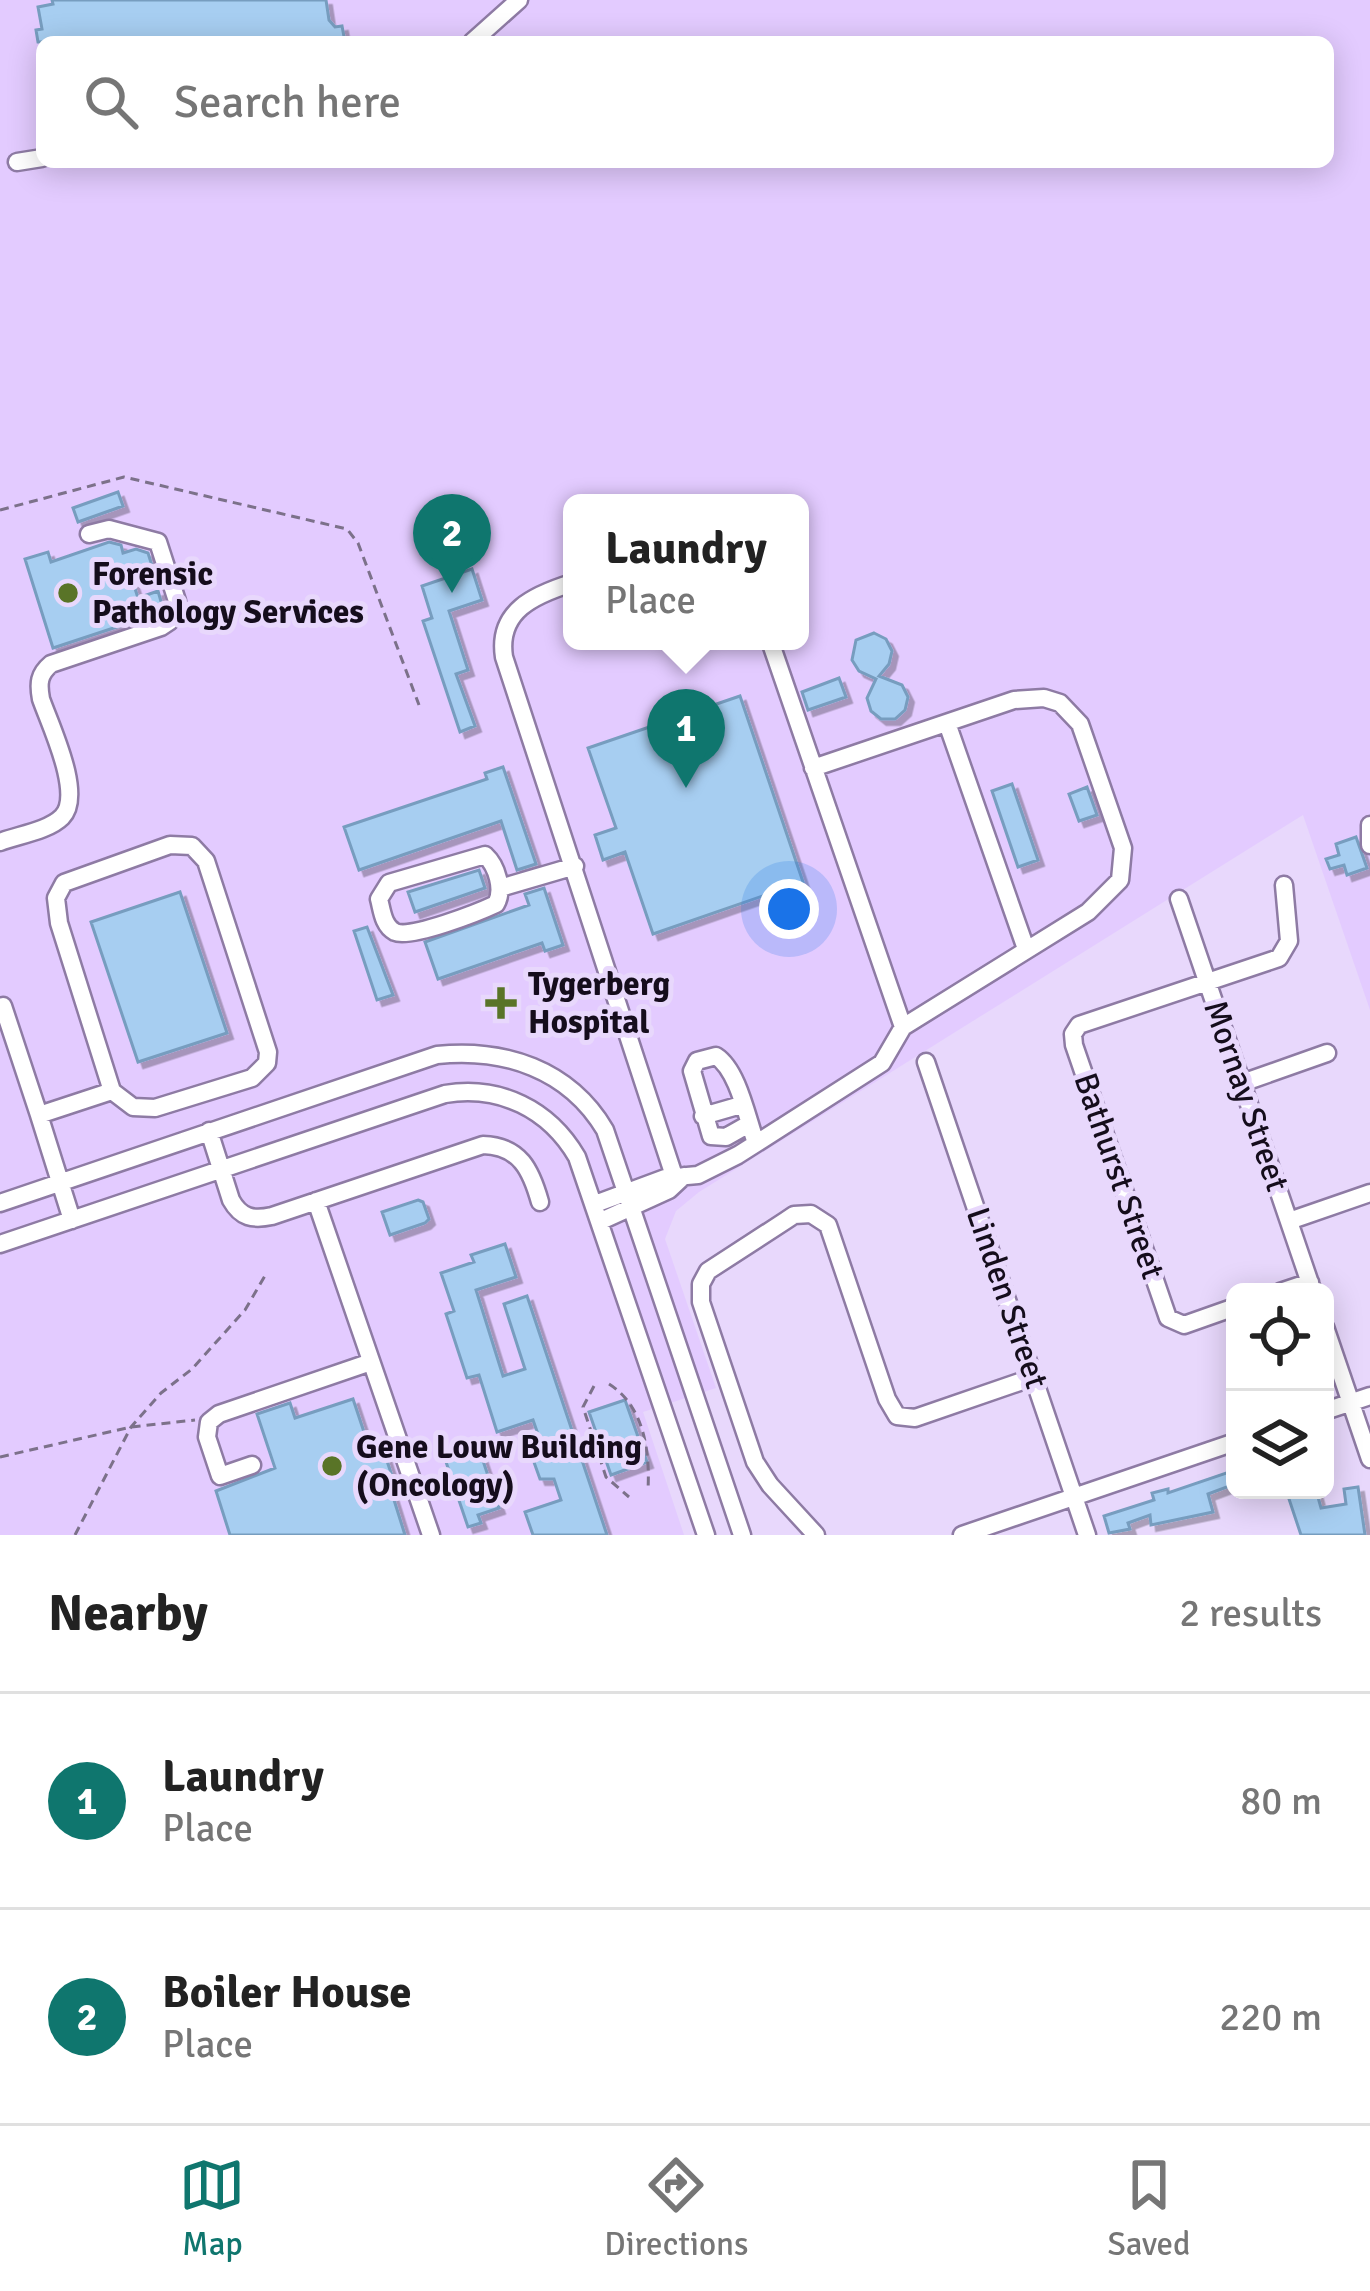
<!DOCTYPE html>
<html lang="en">
<head>
<meta charset="utf-8">
<style>
  body { margin:0; font-family:Signika,sans-serif; background:#f2f2f2; color:#222 }
  .controls { position:absolute; right:36px; bottom:36px; display:grid; overflow:hidden; border-radius:18px; box-shadow:0 6px 30px #0003 }
  .controls button { width:108px; height:108px; display:grid; place-items:center; padding:0; border:0; border-bottom:3px solid #e0e0e0; background:#fff; color:#222; font:60px sans-serif }
  .you { position:absolute; left:789px; top:909px; width:42px; height:42px; margin:-30px; border:9px solid #fff; border-radius:50%; background:#1a73e8; box-shadow:0 0 0 18px #1a73e833 }
  .badge { display:grid; place-items:center; width:78px; height:78px; border-radius:50%; background:#0f766e; color:#fff; font-size:39px; font-weight:700 }
  .pin { position:absolute; translate:-50% -99px; filter:drop-shadow(0 3px 6px #0008) }
  .pin::after { content:''; position:absolute; top:63px; width:42px; height:36px; background:inherit; clip-path:polygon(0 0,100% 0,50% 100%) }
  .popup { position:absolute; left:563px; top:494px; width:246px; height:156px; box-sizing:border-box; display:grid; place-content:center; border-radius:18px; background:#fff; filter:drop-shadow(0 3px 9px #0005); font-size:39px; white-space:nowrap; color:#767676 }
  .popup b { font-size:45px; color:#222 }
  .popup::after { content:''; position:absolute; left:50%; top:100%; margin-left:-24px; border:24px solid transparent; border-top-color:#fff }
  .list { margin:0; padding:0; list-style:none }
  h2 { display:flex; justify-content:space-between; align-items:center; height:156px; margin:0; padding:0 48px; font-size:51px }
  h2 small { font-size:39px; font-weight:400; color:#767676 }
  .list li { display:grid; grid-template-columns:78px 1fr auto; gap:36px; align-items:center; box-sizing:border-box; height:216px; padding:0 48px; border-top:3px solid #e0e0e0 }
  .list b { display:block; font-size:45px; white-space:nowrap }
  .list p { margin:0; font-size:39px; white-space:nowrap; color:#767676 }
  .list em { font-size:39px; font-style:normal; color:#767676 }
  .icon { flex:none; width:66px; height:66px; fill:none; stroke:currentColor; stroke-width:2; stroke-linecap:round; stroke-linejoin:round }
  .map { position:relative; flex:none; width:1370px; height:1535px; overflow:hidden }
  .search { position:absolute; background:#fff; box-shadow:0 6px 30px #0003; left:36px; right:36px; top:36px; height:132px; display:flex; align-items:center; gap:30px; box-sizing:border-box; padding:0 42px; border-radius:18px; color:#767676; font-size:45px }
  .sheet { height:588px; background:#fff }
  nav { display:flex; justify-content:space-around; align-items:center; box-sizing:border-box; height:168px; border-top:3px solid #e0e0e0; background:#fff; font-size:33px; color:#767676 }
  nav a { display:grid; justify-items:center; gap:6px }
  nav .on { color:#0f766e }
  .map>svg:first-child { display:block }
  .built { fill:#e3cbff; fill-rule:evenodd }
  .building { fill:#a7cef1; stroke:#779dbf; stroke-width:3; filter:url(#shadow) }
  .lines { fill:none; stroke-linecap:round; stroke-linejoin:round }
  .minor-casing { stroke:#8e7ba4; stroke-width:21 }
  .path { stroke:#7c718a; stroke-width:3; stroke-dasharray:9 6; stroke-linecap:butt }
  .minor { stroke:#fff; stroke-width:16 }
  .poi-dot { fill:#597427; stroke:#e8d8fc; stroke-width:4.5 }
  .labels { text-anchor:middle; dominant-baseline:central; stroke-width:10; stroke-linejoin:round; paint-order:stroke }
  .poi-label { font-size:33px; font-weight:bold; fill:#150d1c; stroke:#e8d8fc; text-anchor:start }
  .street-label { font-size:33px; fill:#150d1c; stroke:#e8d8fc }
</style>
</head>
<body>
<div class="map">
<svg width="1370" height="1535" viewBox="0 0 1370 1535">
  <defs>
    <filter id="shadow"><feDropShadow dx="5.5" dy="5.5" stdDeviation="0" flood-color="#0004"/></filter>
  </defs>
  <rect width="100%" height="100%" fill="#e8d8fc"/>
  <path class="built" d="M0 0H1370V1010L1303 815 699 1192 676 1211 665 1239 716 1388 643 1412 684 1535H0ZM42 42H1328V162H42ZM572 503H800V641H572Z"/>
  <path class="building" d="M52 0H326L329 20 335 27 342 26 345 42H38L36 30 42 29 38 7 53 4Z
    M118 492 123 506 78 522 73 508Z
    M109 542 121 545 123 553 136 549 148 553 153 569 131 576 138 598 158 591 162 605 159 613 53 648 25 559 48 552 51 562Z
    M472 569 482 600 449 611 468 670 456 674 475 726 460 732 423 621 432 618 422 586Z
    M874 633 886 639 892 651 889 664 879 676 902 685 908 697 905 710 895 719H881L871 711 867 698 876 679 859 671 852 660 856 640Z
    M839 678 846 697 808 710 802 692Z
    M740 696 803 882 653 934 625 852 603 860 595 835 616 828 588 748Z
    M503 767 536 864 517 870 501 821 359 870 344 827 487 779 485 773Z
    M1012 784 1038 860 1018 867 992 791Z
    M1087 787 1097 815 1079 821 1069 794Z
    M1356 837 1367 868 1347 875 1344 865 1330 869 1326 859 1339 855 1336 844Z
    M479 870 485 888 415 912 408 892Z
    M544 888 563 945 545 951 542 943 438 979 425 942 529 905 525 894Z
    M180 892 227 1033 138 1062 91 922Z
    M367 927 393 995 377 1000 354 931Z
    M418 1200 423 1202 429 1219 425 1223 390 1235 382 1212Z
    M505 1244 516 1277 476 1290 503 1376 525 1369 504 1304 527 1296 607 1535H533L525 1512 561 1500 554 1479H540L530 1451 541 1443 533 1420 497 1432 479 1375 467 1378 446 1314 454 1311 441 1273 474 1262 471 1255Z
    M353 1399 372 1456 384 1452 393 1479 388 1481 405 1535H230L216 1491 275 1468 257 1414 290 1403 295 1418Z
    M625 1400 647 1462 611 1475 589 1412Z
    M458 1452 460 1458 480 1452 499 1508 478 1515 481 1523 468 1527 444 1456Z
    M1235 1470V1484L1208 1494 1213 1512 1151 1525 1150 1515 1128 1523 1130 1529 1109 1533 1104 1516 1154 1500 1152 1493 1168 1489V1493Z
    M1358 1487 1365 1535H1301L1286 1490H1316L1321 1508 1346 1504 1344 1489Z"/>
  <g class="lines">
    <g class="minor-casing">
      <path id="minor" d="M472 42 519 0
        M17 162 42 158
        M572 583C534 595 497 611 504 657L676 1182
        M770 641 903 1027
        M947 723 1026 949
        M1370 825V845
        M0 842C18 835 48 831 62 817 84 795 50 725 41 699 38 683 39 674 51 664L161 627 170 621 177 601 158 542 109 529 89 534
        M170 845 192 846 206 861 268 1052 267 1063 252 1078 155 1108 133 1107 112 1091 59 923 56 898 64 883Z
        M485 855C497 866 504 890 496 904 479 912 411 939 395 932 383 926 382 910 379 899L389 883Z
        M500 888 575 866
        M1179 899 1313 1292
        M3 1006 39 1115
        M926 1062 1087 1535
        M1242 1083 1327 1053
        M703 1116 741 1105
        M749 1124 726 1137 711 1136 692 1071 697 1061 716 1056C738 1070 747 1118 756 1143
        M209 1131 231 1200C241 1218 253 1220 272 1216L483 1145C520 1146 531 1170 540 1202
        M316 1201 431 1535
        M0 1203 437 1055C504 1048 569 1069 605 1130L742 1535
        M595 1204 665 1178 698 1175 738 1155 882 1063 903 1027 1088 912 1120 880 1123 848 1080 724 1060 703 1044 698 1014 700 813 768
        M72 1220 39 1115 112 1091
        M601 1221 669 1190 684 1176
        M1289 1221 1370 1193
        M0 1244 445 1094C500 1085 549 1109 577 1157L706 1535
        M1280 1292 1310 1282
        M1235 1307 1184 1325 1168 1318 1074 1045 1073 1034 1079 1025 1279 958 1289 941 1284 885
        M1325 1327 1370 1459
        M1325 1411 1370 1396
        M252 1465 220 1476 207 1437 209 1422 219 1414 371 1362
        M816 1535 770 1485 755 1462 701 1302V1284L708 1271 785 1221 794 1215 811 1214 828 1225 887 1399 897 1416 915 1418 1034 1377
        M962 1535 1235 1442"/>
    </g>
    <path class="path" d="M0 510 124 477 347 529 358 543 419 705
      M609 1384C644 1406 650 1451 648 1490
      M594 1386 583 1407 606 1477 629 1497
      M0 1457 131 1427 195 1420
      M75 1535 131 1427 161 1393 192 1369 245 1310 266 1274"/>
    <use href="#minor" class="minor"/>
  </g>
  <g class="poi-dot">
    <circle cx="68" cy="593" r="12"/>
    <path d="M495 985h12v12h12v12h-12v12h-12v-12h-12v-12h12z"/>
    <circle cx="332" cy="1466" r="12"/>
  </g>
  <g class="labels">
    <g class="poi-label">
      <text x="92" y="574">Forensic<tspan x="92" dy="38">Pathology Services</tspan></text>
      <text x="528" y="984">Tygerberg<tspan x="528" dy="38">Hospital</tspan></text>
      <text x="356" y="1447">Gene Louw Building<tspan x="356" dy="38">(Oncology)</tspan></text>
    </g>
    <g class="street-label">
      <text transform="translate(1246 1096) rotate(71)">Mornay Street</text>
      <text transform="translate(1119 1176) rotate(71)">Bathurst Street</text>
      <text transform="translate(1007 1298) rotate(71)">Linden Street</text>
    </g>
  </g>
</svg>
<div class="controls">
<button><svg class="icon" aria-label="locate" viewBox="0 0 24 24"><circle cx="12" cy="12" r="6"/><path d="M12 2v4M12 18v4M2 12h4M18 12h4"/></svg></button>
<button><svg class="icon" aria-label="layers" viewBox="0 0 24 24"><path d="M12 4l9 5-9 5-9-5zM3 14l9 5 9-5"/></svg></button>
</div>
<div class="you"></div>
<div class="pin badge" style="left:686px;top:788px">1</div>
<div class="popup"><b>Laundry</b>Place</div>
<div class="pin badge" style="left:452px;top:593px">2</div>
<div class="search"><svg class="icon" aria-label="search" viewBox="0 0 24 24"><circle cx="10" cy="10" r="6"/><path d="M15 15l6 6"/></svg>Search here</div>
</div>
<section class="sheet">
<h2>Nearby<small>2 results</small></h2>
<ul class="list">
<li><span class="badge">1</span><div><b>Laundry</b><p>Place</p></div><em>80 m</em></li>
<li><span class="badge">2</span><div><b>Boiler House</b><p>Place</p></div><em>220 m</em></li>
</ul>
</section>
<nav>
<a class="on"><svg class="icon" aria-label="map" viewBox="0 0 24 24"><path d="M3 6l6-2 6 2 6-2v14l-6 2-6-2-6 2zM9 4v14M15 6v14"/></svg>Map</a>
<a><svg class="icon" aria-label="directions" viewBox="0 0 24 24"><path d="M12 3l9 9-9 9-9-9zM9 14v-3h6M13 9l2 2-2 2"/></svg>Directions</a>
<a><svg class="icon" aria-label="saved" viewBox="0 0 24 24"><path d="M7 4h10v16l-5-4-5 4z"/></svg>Saved</a>
</nav>
</body>
</html>
